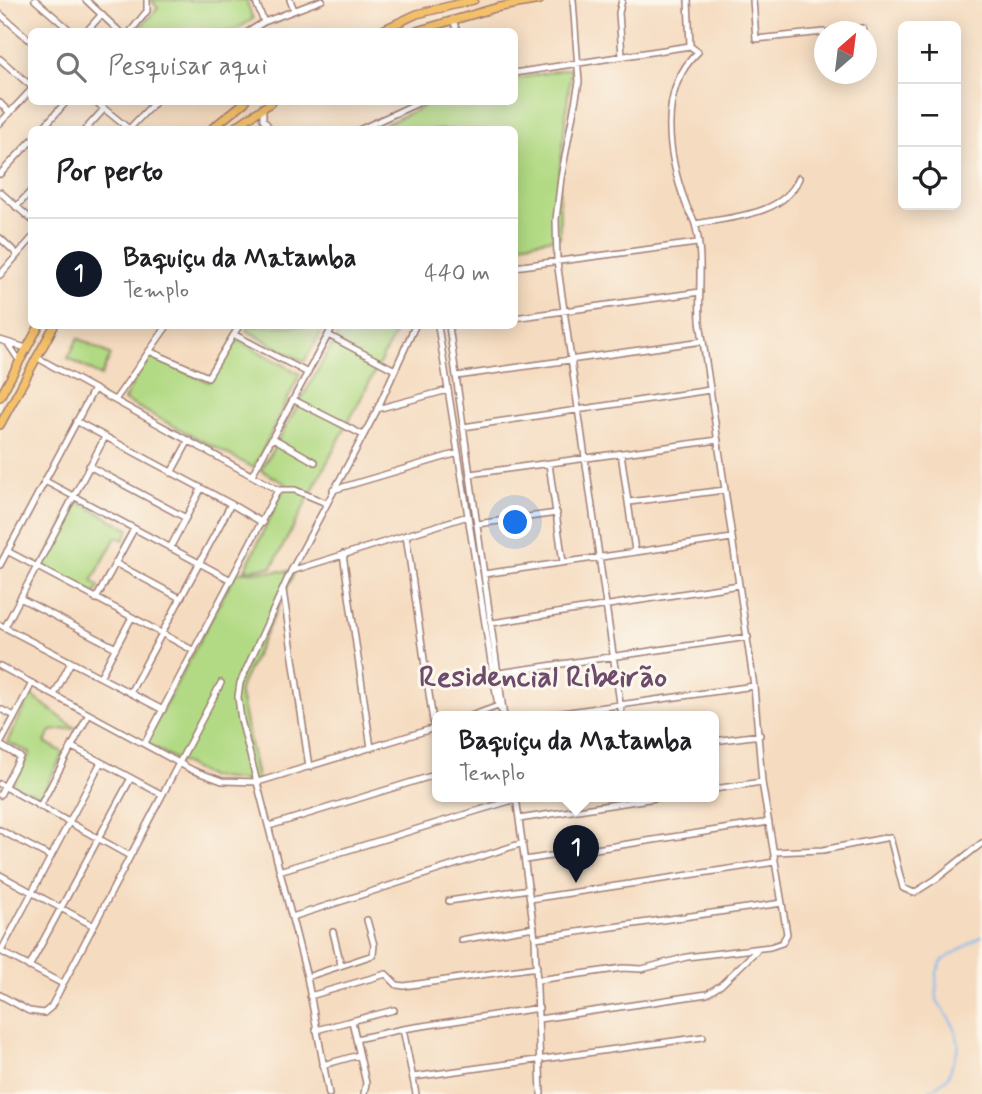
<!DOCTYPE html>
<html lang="pt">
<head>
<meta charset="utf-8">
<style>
  body { margin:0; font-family:Mynerve,sans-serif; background:#f2f2f2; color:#202124 }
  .controls { position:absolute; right:21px; top:21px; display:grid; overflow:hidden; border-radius:10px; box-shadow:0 4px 18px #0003 }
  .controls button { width:63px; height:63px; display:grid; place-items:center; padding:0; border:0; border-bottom:2px solid #e0e0e0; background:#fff; color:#202124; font:35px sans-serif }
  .compass { position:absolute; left:814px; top:21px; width:63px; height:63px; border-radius:50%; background:#fff; box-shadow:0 4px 18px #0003; rotate:28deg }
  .you { position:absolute; left:516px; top:523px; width:24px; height:24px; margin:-18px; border:5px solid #fff; border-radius:50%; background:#1a73e8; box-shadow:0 0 0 10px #1a73e833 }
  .badge { display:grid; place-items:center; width:46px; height:46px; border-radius:50%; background:#111827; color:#fff; font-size:23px; font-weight:700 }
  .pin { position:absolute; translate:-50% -58px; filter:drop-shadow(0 2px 4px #0008) }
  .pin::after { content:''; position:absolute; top:37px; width:24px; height:21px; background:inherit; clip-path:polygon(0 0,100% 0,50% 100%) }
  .popup { position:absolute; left:432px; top:711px; width:287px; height:91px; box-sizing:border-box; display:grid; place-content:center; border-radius:10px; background:#fff; filter:drop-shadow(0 2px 5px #0005); font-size:23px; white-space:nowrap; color:#757577 }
  .popup b { font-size:26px; color:#202124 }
  .popup::after { content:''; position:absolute; left:50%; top:100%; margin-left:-14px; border:14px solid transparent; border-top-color:#fff }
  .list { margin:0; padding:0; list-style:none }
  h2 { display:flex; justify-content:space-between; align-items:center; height:91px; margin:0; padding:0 28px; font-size:30px }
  h2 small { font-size:23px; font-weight:400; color:#757577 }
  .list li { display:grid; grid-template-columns:46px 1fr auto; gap:21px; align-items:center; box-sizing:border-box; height:112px; padding:0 28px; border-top:2px solid #e0e0e0 }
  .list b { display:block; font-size:26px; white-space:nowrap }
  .list p { margin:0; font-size:23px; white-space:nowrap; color:#757577 }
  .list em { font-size:23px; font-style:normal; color:#757577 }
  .icon { flex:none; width:38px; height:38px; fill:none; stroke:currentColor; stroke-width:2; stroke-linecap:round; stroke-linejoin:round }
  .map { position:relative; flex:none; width:982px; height:1094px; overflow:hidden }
  .search { position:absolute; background:#fff; box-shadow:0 4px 18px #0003; left:28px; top:28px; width:490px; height:77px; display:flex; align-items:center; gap:18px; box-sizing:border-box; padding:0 24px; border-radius:10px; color:#757577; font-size:26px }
  .panel { position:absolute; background:#fff; box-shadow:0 4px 18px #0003; left:28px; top:126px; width:490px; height:203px; border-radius:10px }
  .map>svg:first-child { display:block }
  .green { fill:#b2da84; stroke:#7e7c58; stroke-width:2 }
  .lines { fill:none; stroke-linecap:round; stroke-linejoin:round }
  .stream { stroke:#80baf1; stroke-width:2 }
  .minor-casing { stroke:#a07d75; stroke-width:8 }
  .major-casing { stroke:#a07d75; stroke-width:10 }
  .minor { stroke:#fff; stroke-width:5 }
  .major { stroke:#f4c16a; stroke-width:7 }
  .labels { text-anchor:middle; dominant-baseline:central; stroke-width:6; stroke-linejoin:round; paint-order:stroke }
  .district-label { font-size:30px; font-weight:bold; fill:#6c4b6d; stroke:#fbf7ec }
</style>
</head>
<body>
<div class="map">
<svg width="982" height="1094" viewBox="0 0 982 1094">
  <rect width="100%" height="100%" fill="#fbf7ec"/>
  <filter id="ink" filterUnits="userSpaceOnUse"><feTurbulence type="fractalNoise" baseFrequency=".0143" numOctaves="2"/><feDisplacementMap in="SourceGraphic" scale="14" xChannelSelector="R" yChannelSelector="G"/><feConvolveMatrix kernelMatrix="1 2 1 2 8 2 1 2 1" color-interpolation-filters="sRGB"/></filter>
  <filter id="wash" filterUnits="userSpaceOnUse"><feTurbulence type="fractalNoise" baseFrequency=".00686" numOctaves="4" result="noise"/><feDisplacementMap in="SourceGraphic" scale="28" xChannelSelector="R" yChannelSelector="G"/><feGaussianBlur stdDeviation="1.57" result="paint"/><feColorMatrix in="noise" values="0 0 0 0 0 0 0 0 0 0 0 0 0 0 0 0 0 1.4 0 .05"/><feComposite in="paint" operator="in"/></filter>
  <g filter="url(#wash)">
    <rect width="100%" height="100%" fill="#f5dbbf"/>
    <path class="green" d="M151 0H246L253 19 233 31H136L158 8Z
      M571 68 559 179 560 237 515 245 514 130H373L433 102H514L515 79Z
      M248 326H325L304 362 246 330Z
      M343 326H399L272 567 245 570 286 484 261 470Z
      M78 338 111 355 101 376 68 358Z
      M236 339 300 374 254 468 124 400 148 355 209 382Z
      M79 502 129 529 124 540 116 537 92 581 99 586 95 595 42 566 75 503Z
      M295 571 239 690 258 782 209 777 145 743 236 572Z
      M31 695 75 728 51 731 45 742 64 753 41 796 11 785 30 753 7 742Z"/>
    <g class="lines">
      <path class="stream" d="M925 1094 948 1077 959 1045 955 1028 937 1000 936 974 942 961 982 936"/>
    </g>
  </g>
  <g filter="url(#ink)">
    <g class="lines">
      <g class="minor-casing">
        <path id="minor" d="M35 0 72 32
          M86 0 120 32
          M255 0 264 22
          M290 0 294 10
          M573 0 579 82 561 178 556 219 557 261 622 717
          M753 0 756 39 824 32
          M0 14 32 42
          M453 19 457 32
          M86 32 102 14
          M130 32 147 11V0
          M248 32 264 22 322 0
          M829 32 863 28
          M622 56 619 13 622 0
          M0 59 32 87
          M514 73 690 46 688 0
          M96 102 129 129
          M0 103 10 113
          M263 107V119L271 130
          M0 123 32 89
          M41 130 66 102
          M85 130 104 109
          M128 130 155 102
          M359 130 420 102
          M0 174 32 140
          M0 192 32 220
          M16 207 32 190
          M695 224C730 217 784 216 799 178
          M0 238 17 254
          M514 267 697 243
          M0 275 32 238
          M514 318 700 292
          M438 326 498 706 502 711
          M449 326 504 717
          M235 335 308 373
          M328 335 395 370
          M0 340 26 348
          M9 345 19 360
          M149 351 208 377 239 326
          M36 357 278 490H295L326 503
          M457 376 703 341
          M115 400 167 326
          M294 400 363 435
          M377 409 448 390
          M76 421 231 504
          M463 427 710 390
          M273 438 315 462
          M621 453 635 551
          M549 464 563 562
          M89 466 186 518
          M171 473 189 440
          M470 474 718 440
          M252 475 333 326
          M45 481 231 580
          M333 490 458 453
          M629 502 725 490
          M477 524 557 513
          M406 535 434 728
          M170 548 201 489
          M7 551 132 617
          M343 554 371 748
          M115 563 180 598
          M0 565 94 389
          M291 571 468 516
          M484 574 732 538
          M283 590 309 767
          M20 598 116 648
          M96 599 134 529
          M492 623 739 585
          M0 625 163 710
          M5 627 105 437
          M0 666 192 770 222 781 258 782 438 727
          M499 673 748 637
          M100 677 132 617 194 651
          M130 693 231 504 263 523
          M54 695 71 662
          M0 709 15 716 32 683
          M468 717 501 705
          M534 717 754 686
          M714 741 760 735
          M145 743 278 490
          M0 744 15 716
          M0 745 20 757 0 795
          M72 747 101 762
          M0 784 130 856
          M714 789 762 782
          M516 797 535 938 541 1094
          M40 806 89 714
          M519 819 662 797
          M269 826 438 774
          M0 830 51 857
          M774 852 823 850 890 837 903 888 914 893 936 879 982 843
          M525 860 769 822
          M279 871 516 799
          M0 875 92 925
          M530 899 775 862
          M449 901 529 889
          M292 917 523 843
          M333 932 341 965
          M535 938 782 903
          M461 940 534 927
          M0 951 63 984
          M1 951 101 762 161 794
          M29 967 131 778
          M307 977 373 955 374 945 367 920
          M538 980 623 968 642 969 687 957 770 947 782 943 787 934 762 782 754 686 700 321C698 288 704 257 695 224 693 217 688 211 686 204 668 157 657 90 698 52L690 46
          M0 995 29 1011 44 1013 51 1007 221 683
          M310 996 386 974 397 985 404 986 537 967
          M539 1019 707 994 721 985 758 949
          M352 1021 366 1083 364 1094
          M316 1030 394 1010
          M356 1039 403 1029
          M323 1065 359 1055
          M413 1077 703 1037
          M329 1094 307 977 241 720 238 697 240 683 291 571 376 412 415 326
          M416 1094 403 1029 539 1008"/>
      </g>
      <g class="major-casing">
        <path id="major" d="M378 32 417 14 474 0
          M413 32 495 8 540 0
          M210 130 245 102
          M231 130 272 102
          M0 397 39 326
          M0 425 54 326"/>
      </g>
      <use href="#minor" class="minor"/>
      <use href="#major" class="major"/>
    </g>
  </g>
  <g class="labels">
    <g class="district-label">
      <text x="543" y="677">Residencial Ribeirão</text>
    </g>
  </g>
</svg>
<div class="controls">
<button>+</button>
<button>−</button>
<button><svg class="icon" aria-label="locate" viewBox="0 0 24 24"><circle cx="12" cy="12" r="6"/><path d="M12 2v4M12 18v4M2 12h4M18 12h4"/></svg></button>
</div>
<svg class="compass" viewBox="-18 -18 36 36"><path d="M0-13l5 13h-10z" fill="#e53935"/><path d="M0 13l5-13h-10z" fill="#757577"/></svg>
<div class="you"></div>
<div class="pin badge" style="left:576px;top:883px">1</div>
<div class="popup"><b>Baquiçu da Matamba</b>Templo</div>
<div class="search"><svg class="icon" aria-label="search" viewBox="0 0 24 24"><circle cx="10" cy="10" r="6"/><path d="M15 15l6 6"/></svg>Pesquisar aqui</div>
<section class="panel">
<h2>Por perto<small></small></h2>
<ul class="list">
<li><span class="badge">1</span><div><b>Baquiçu da Matamba</b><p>Templo</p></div><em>440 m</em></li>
</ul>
</section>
</div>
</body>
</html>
